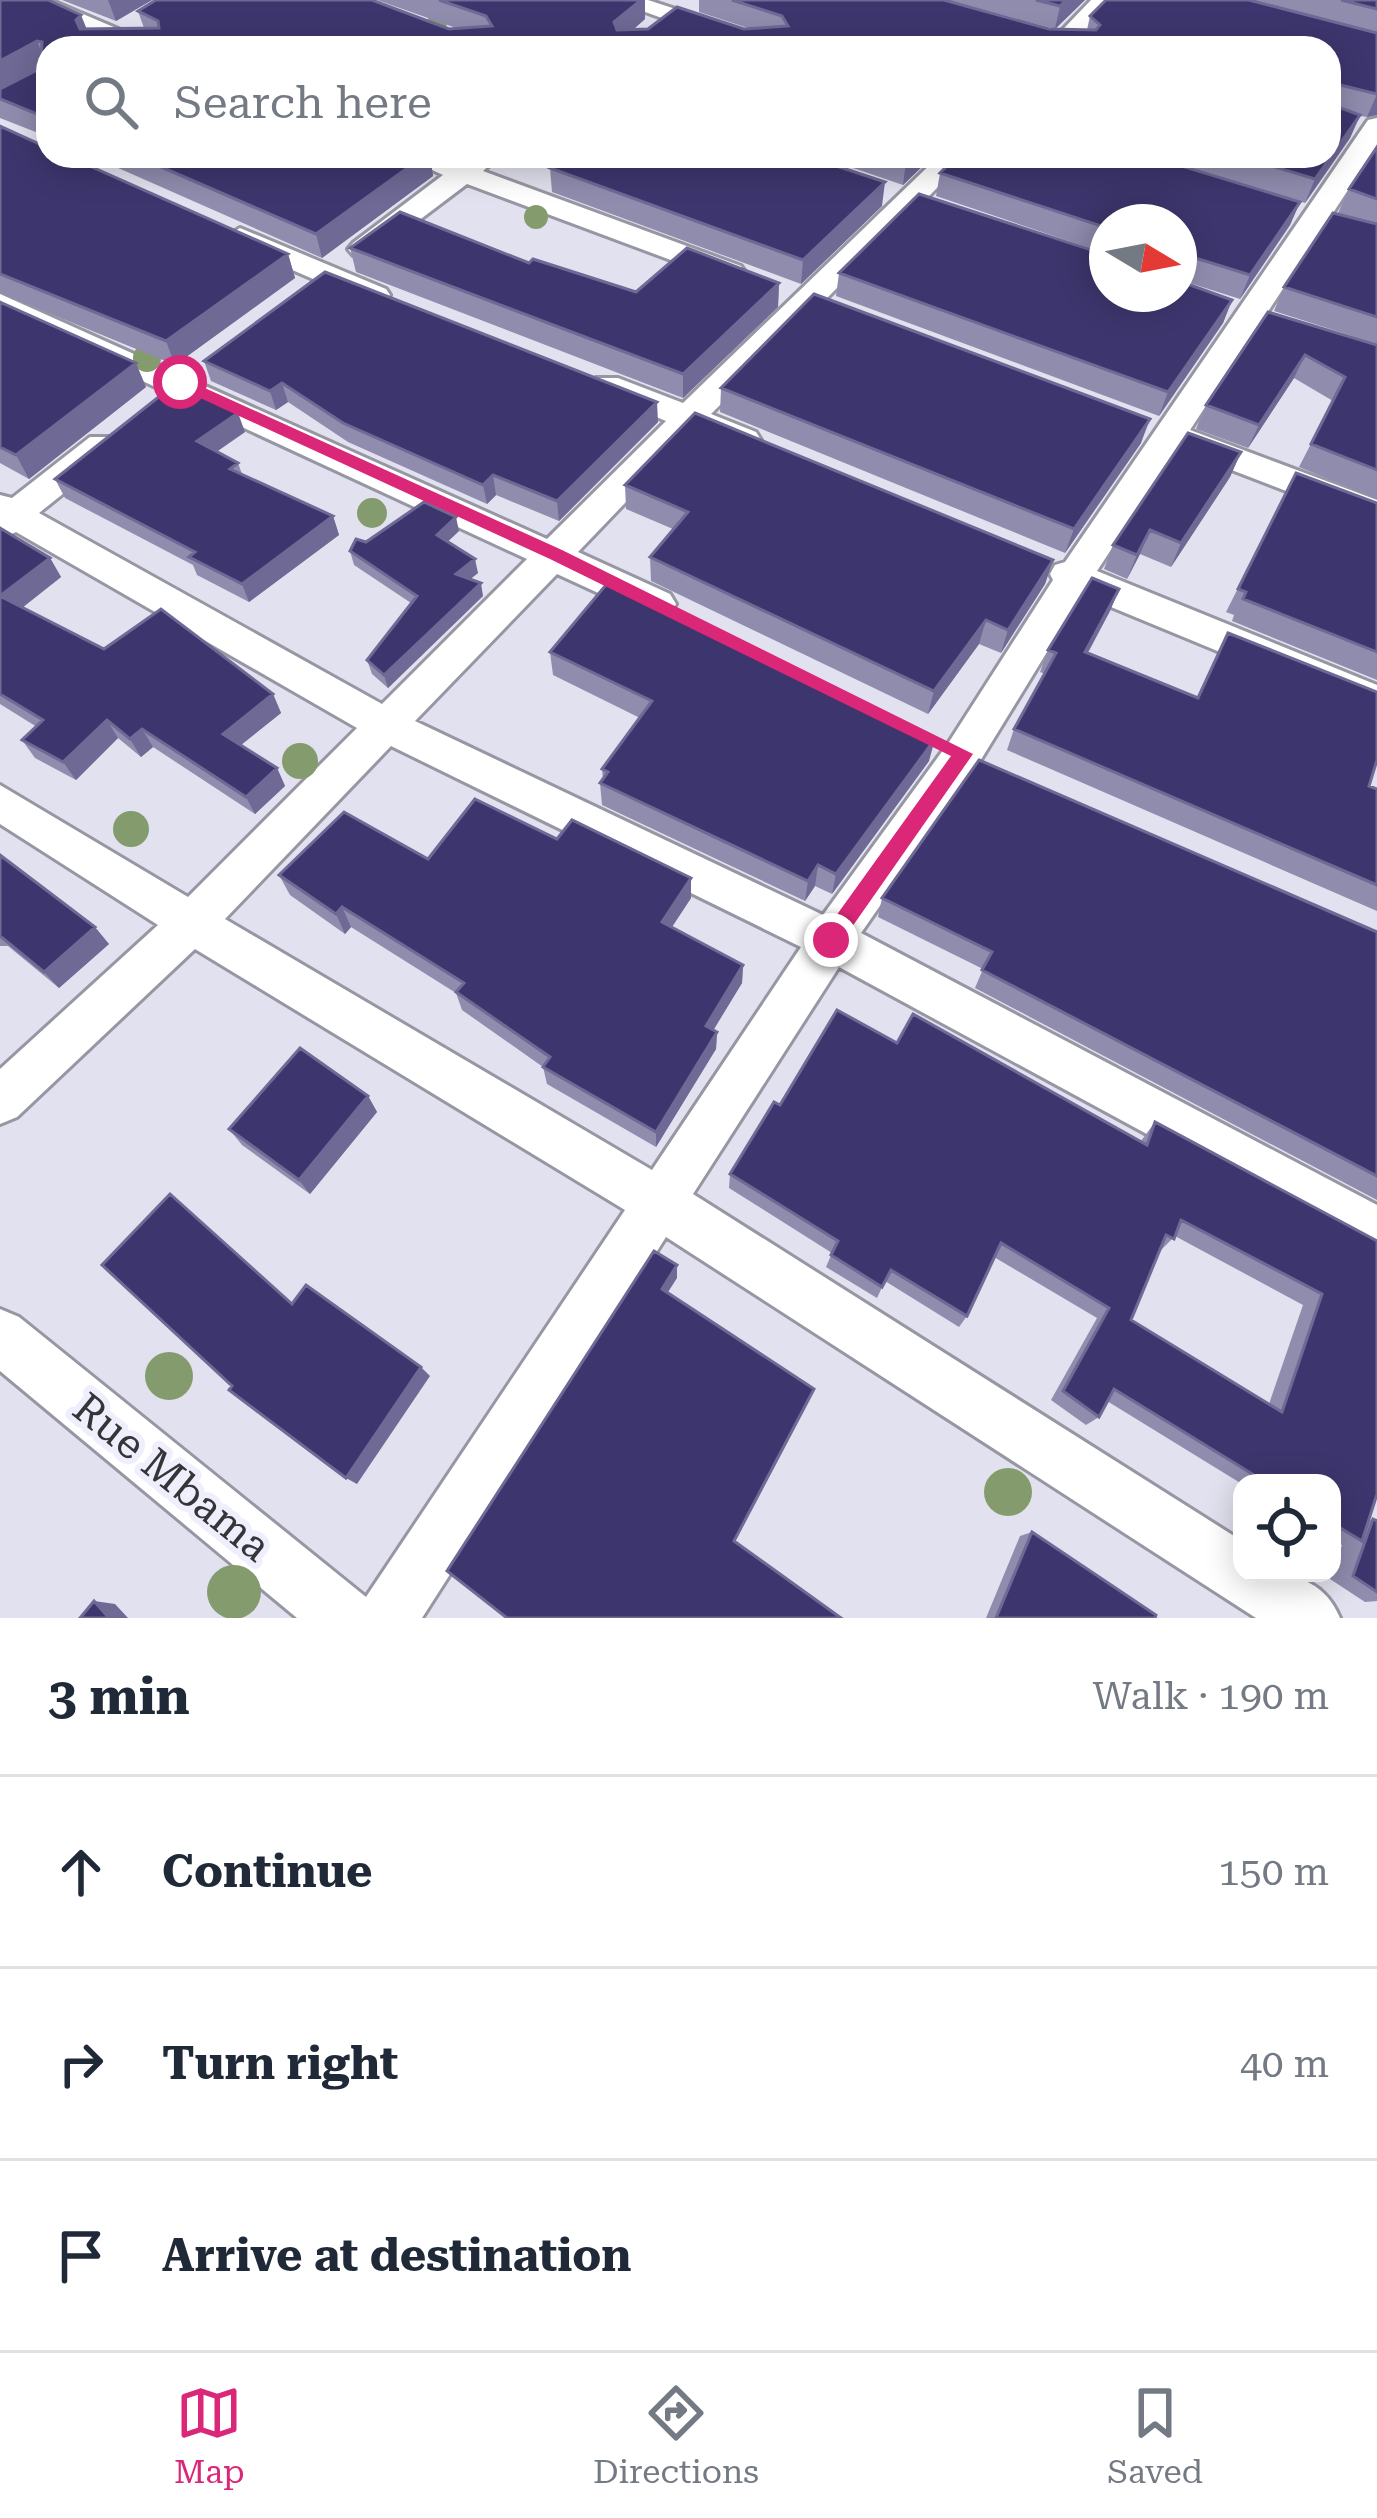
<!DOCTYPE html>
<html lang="en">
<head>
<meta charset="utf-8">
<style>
  body { margin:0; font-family:"Roboto Serif",serif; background:#f2f2f3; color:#1f2937 }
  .controls { position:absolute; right:36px; bottom:36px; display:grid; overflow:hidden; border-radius:24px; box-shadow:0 6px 30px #0003 }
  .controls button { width:108px; height:108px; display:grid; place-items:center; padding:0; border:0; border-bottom:3px solid #e0e1e3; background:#fff; color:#1f2937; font:60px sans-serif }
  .compass { position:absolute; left:1089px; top:204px; width:108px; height:108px; border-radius:50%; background:#fff; box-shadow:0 6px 30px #0003; rotate:100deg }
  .stop { position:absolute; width:36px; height:36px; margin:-27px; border:9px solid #db2777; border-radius:50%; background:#fff }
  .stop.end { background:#db2777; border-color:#fff; box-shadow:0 3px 12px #0008 }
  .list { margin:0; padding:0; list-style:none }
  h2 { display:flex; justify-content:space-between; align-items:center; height:156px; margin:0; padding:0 48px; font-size:51px }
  h2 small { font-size:39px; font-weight:400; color:#747a83 }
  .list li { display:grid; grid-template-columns:78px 1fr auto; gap:36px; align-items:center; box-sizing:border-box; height:192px; padding:0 48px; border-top:3px solid #e0e1e3 }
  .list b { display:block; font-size:45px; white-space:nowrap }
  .list em { font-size:39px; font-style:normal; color:#747a83 }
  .icon { flex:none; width:66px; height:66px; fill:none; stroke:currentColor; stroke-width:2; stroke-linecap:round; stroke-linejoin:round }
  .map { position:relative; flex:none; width:1377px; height:1618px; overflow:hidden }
  .search { position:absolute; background:#fff; box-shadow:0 6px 30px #0003; left:36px; right:36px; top:36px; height:132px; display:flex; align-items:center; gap:30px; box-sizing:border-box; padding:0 42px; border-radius:36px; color:#747a83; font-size:45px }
  .sheet { height:732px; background:#fff }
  nav { display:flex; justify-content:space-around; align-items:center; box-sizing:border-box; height:168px; border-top:3px solid #e0e1e3; background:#fff; font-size:33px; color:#747a83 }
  nav a { display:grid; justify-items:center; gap:6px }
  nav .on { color:#db2777 }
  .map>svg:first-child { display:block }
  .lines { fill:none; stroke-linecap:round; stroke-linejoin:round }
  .minor-casing { stroke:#9796a3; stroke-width:6 }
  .minor { fill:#fff; fill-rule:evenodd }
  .tree { fill:#849b6e }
  .wall { fill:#8f8cae; fill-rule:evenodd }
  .shaded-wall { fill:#6e6995 }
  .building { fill:#3d366e; stroke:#6e6995; stroke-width:3; fill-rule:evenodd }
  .route { fill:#db2777 }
  .labels { text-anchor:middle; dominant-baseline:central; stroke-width:12; stroke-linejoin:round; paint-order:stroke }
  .near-street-label { font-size:42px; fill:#343439; stroke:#efeefc }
</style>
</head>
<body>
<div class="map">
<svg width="1377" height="1618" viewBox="0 0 1377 1618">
  <rect width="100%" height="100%" fill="#e1e1ef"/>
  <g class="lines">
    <g class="minor-casing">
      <path id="minor" d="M16 0H50L163 48H129Z
        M612 0H648L779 43 782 48H745Z
        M1091 0H1116L1071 48H1045Z
        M1377 118V146L1190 430 1377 500V526L1177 449 1097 571 1377 685V717L1082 595 977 766 861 933 1377 1205V1259L839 967 693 1194 1242 1541V1573C1285 1573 1322 1574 1340 1618H1256L666 1237 422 1618H297L0 1371V1309L19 1317 366 1597 625 1210 195 949 17 1117 0 1124V1069L158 925 0 824V785L188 897 357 728 16 532 0 539V495L12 498 90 437H114L119 445 114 453 39 513 382 704 527 559 0 315V294L547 539 666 421 596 392 591 385 596 378H618L683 403 939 156H969L711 414 756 432 761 440 756 448 744 451 693 432 578 552 670 594 676 604 670 614 657 618 644 614 557 574 415 721 823 915 949 742 1053 580 1050 574 1055 565 1065 562 1368 120ZM391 746 801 947 652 1170 225 919Z
        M402 156H442L460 163 469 156H492L495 160 483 171 741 266 745 272 741 278H719L467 184 373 255H353L348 249 353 243 443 175Z
        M240 228 386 289 390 295 386 301H364L230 243 225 237Z"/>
    </g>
    <use href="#minor" class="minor"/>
  </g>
  <g class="tree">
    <circle cx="437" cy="23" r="10"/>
    <circle cx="536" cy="217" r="12"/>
    <circle cx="147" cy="358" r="14"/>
    <circle cx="372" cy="513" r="15"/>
    <circle cx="300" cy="761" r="18"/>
    <circle cx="131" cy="829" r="18"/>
    <circle cx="169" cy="1376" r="24"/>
    <circle cx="1008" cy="1492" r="24"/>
    <circle cx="234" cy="1592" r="27"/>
  </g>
  <path class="wall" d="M0 0 87 29 144 28 138 11 449 29H459L377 0H645V19L634 29H751L699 12V0H944L1049 29 1087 30 1090 16 1106 0H1377V115L1367 117 1360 116 1350 138 1305 203 1154 156H1329V48H48V141L46 136 0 118Z
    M62 0H152L116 21Z
    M947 0H1085L1055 29Z
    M0 126 288 254 295 278 175 365 0 293Z
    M1377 147V344L1274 311 1284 287 1354 218 1338 213 1349 189Z
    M91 156H430L433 176 322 258Z
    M523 156H806L882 206 801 284 552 192 550 168 552 167Z
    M818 156H933L903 185Z
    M940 173 1300 202 1290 225 1240 299 1180 280 1179 281 1232 300 1223 323 1159 416 836 296 839 273 1179 294V222H1107V254L936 196Z
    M350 248 529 263 636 292 779 283 778 307 683 398 356 272Z
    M0 302 146 387 29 479 0 463Z
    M1268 312 1377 345V499L1299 467 1333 401 1294 378 1248 448 1196 429 1206 405Z
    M204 361 658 422 559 521 496 495 487 504 348 442 288 402 276 410 211 381Z
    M721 388 1141 443 1065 553 720 412Z
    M245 432 216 451 238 463 242 474 333 516 339 535 249 602 197 575 193 565 65 498 55 479Z
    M1241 452 1230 477 1171 567 1140 554 1127 579 1104 569 1113 545Z
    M1296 473 1377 503V680L1232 621 1234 615 1226 612Z
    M625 485 1053 560 1045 584 1001 653 979 644 928 714 651 581 650 557 673 529 626 509Z
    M0 528 50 558 61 577 23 607 104 649 273 694 281 713 241 745 277 768 285 786 255 814 153 747 141 757 118 738 76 780 35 758 22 740 37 727 0 704Z
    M459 531 448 541 478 573 470 579 483 596 388 688 372 674 367 660 411 603 354 565 350 551 366 542Z
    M1119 589 1110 611 1088 653 1197 697 1228 633 1369 786 1377 789V911L1007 750 1014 729 1045 674 1040 672 1048 650Z
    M550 652 929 761 832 894 815 886 805 901 602 805 600 783 603 779 602 769 640 718 553 675Z
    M557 839 691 878V898L672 927 743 965 742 983 713 1030 717 1032 716 1049 656 1147 547 1084 543 1067 462 1010 456 993 351 927 345 934 290 895 279 875 428 859Z
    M0 855 109 944 59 988 8 946H0Z
    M882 898 1377 932V1200L975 988 983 969 878 917Z
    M897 1043 1141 1141 1155 1122 1377 1241 1369 1520 1373 1519 1377 1521V1601L1365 1602 1330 1579 1342 1545 1332 1540V1483L1242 1484 1107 1401 1099 1417 1086 1425 1051 1400 1097 1318 994 1257 967 1316 959 1327 885 1281 877 1298 826 1267 832 1253 729 1188 730 1174 780 1105ZM1175 1236 1303 1305 1269 1404 1131 1320 1160 1251Z
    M368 1096 377 1112 310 1194 242 1145 229 1129Z
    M1032 1532 1155 1618H986L1020 1536Z"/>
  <path class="shaded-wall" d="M108 0H152L116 21Z
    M641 0H645V19L615 45 614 22Z
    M1066 0H1085L1055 29 1060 6Z
    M81 15 90 37 85 43 76 20Z
    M37 41 46 64 0 89V61Z
    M1377 94V115L1367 117Z
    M1360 115 1350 138 1305 203 1315 179Z
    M424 156H430L433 176 322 258 316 234Z
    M912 156H933L903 185 906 161Z
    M885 182 882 206 801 284 803 260Z
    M1300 202 1290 225 1240 299 1250 275Z
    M288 254 295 278 175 365 166 341Z
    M779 283 778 307 683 398V374Z
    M1232 300 1223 323 1159 416 1168 392Z
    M1305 355 1294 378 1248 448 1259 425Z
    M136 363 146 387 29 479 16 455Z
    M282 383 288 402 276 410 270 391Z
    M657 402 658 422 559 521 557 501Z
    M238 413 245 432 205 460 197 441Z
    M1150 419 1141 443 1065 553 1074 529Z
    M1241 452 1230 477 1171 567 1181 543Z
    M493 475 496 495 487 504 483 485Z
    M333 516 339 535 249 602 242 584Z
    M456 517 459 531 440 549 437 535Z
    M1150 530 1140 554 1127 579 1137 555Z
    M50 558 61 577 13 615 0 596Z
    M475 559 478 573 459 588 456 574Z
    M1053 560 1045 584 1001 653 1008 630Z
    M481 583 483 596 388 688 384 675Z
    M1119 589 1110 611 1076 674 1085 652Z
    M986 620 979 644 928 714 934 691Z
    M273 694 281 713 232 752 223 734Z
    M107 720 118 738 76 780 63 762Z
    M142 729 153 747 141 757 130 739Z
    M935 739 929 761 832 894 836 874Z
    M277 768 285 786 255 814 246 797Z
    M818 865 815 886 805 901 808 881Z
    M691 878V898L662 942V922Z
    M342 907 351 927 345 934 336 914Z
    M95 927 109 944 59 988 44 972Z
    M743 965 742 983 705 1044 706 1026Z
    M717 1032 716 1049 656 1147V1132Z
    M368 1096 377 1112 310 1194 299 1180Z
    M677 1265V1278L663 1300 662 1289Z
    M421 1367 430 1376 357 1484 346 1478Z
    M94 1601 115 1604 128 1618H109Z"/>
  <path class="building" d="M0 0H48L81 15 76 20 80 29 159 28 158 21 138 11 156 0H372L449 29 492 26 486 16 439 0H641L614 22 617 30 648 29 677 7 744 29 788 26 782 16 732 0H944L1049 29 1096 30 1100 25 1090 16 1106 0H1249L1377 33V94L1336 84 1335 106 1360 115 1315 179 1238 156H1329V48H48V128H43L40 115 0 99V89L41 68 42 42 37 41 0 61Z
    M1036 0H1066L1060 6Z
    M1341 0H1377V9Z
    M0 126 48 148V156H67L288 254 166 341 0 274Z
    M1377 147V199L1349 189Z
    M136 156H424L316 234Z
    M566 156H806L885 182 803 260 550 168Z
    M890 156H912L906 161Z
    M957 156H1149L1300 202 1250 275 1189 256 1183 266H1179V222H1107V228L940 173Z
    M919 194 1107 255V294H1179V281L1232 300 1168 392 839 273Z
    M400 212 529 263 533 259 636 292 687 248 779 283 683 374 350 248Z
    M1333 213 1377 224V317L1284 287Z
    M325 272 657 402 557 501 493 475 483 485 343 423 282 383 270 391 204 361Z
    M814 294 1150 419 1074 529 721 388Z
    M0 302 136 363 16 455 0 447Z
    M1268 312 1377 345V470L1311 444 1345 377 1305 355 1259 425 1206 405Z
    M175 384 238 413 197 441 238 463 230 469 333 516 242 584 189 557 195 552 55 479Z
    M695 413 1053 560 1008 630 986 620 934 691 650 557 688 512 625 485Z
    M1188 433 1241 452 1181 543 1150 530 1137 555 1113 545Z
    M1296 473 1377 503V652L1243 599 1246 592 1238 589Z
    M424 502 456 517 437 535 475 559 456 574 481 583 384 675 367 660 417 596 350 551 356 539 366 542Z
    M0 528 50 558 0 596 104 649 161 609 273 694 223 734 277 768 246 797 142 729 130 739 107 720 63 762 22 740 43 720 0 694Z
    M1092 578 1119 589 1085 652 1198 698 1228 633 1377 692V760L1369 786 1377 789V885L1014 729 1056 653 1048 650Z
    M610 580 935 739 836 874 818 865 808 881 600 783 608 772 602 769 652 701 550 652Z
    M979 760 1377 932V1176L982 970 992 952 882 898Z
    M475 799 557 839 572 820 691 878 662 922 743 965 706 1026 717 1032 656 1132 543 1067 550 1057 456 992 464 983 342 907 336 914 279 875 344 812 428 859Z
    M0 855 95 927 44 972 0 936Z
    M837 1010 897 1043 913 1014 1147 1145 1155 1122 1377 1241V1494L1362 1541 1332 1523V1483H1267L1114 1389 1099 1417 1063 1391 1109 1308 1001 1243 967 1316 891 1270 882 1287 831 1255 838 1241 730 1174 774 1102 780 1105ZM1181 1220 1322 1294 1282 1412 1131 1320 1166 1235 1174 1239Z
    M300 1048 368 1096 299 1180 229 1129Z
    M170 1194 292 1304 306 1285 421 1367 346 1478 229 1390 232 1386 102 1265Z
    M654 1251 677 1265 662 1289 814 1389 734 1541 841 1618H507L447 1571Z
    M1373 1519 1377 1521V1592L1353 1576Z
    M1032 1532 1156 1615 1155 1618H996Z
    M94 1601 109 1618H80Z"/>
  <path class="route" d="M174 379H185L562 550 973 754 838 947H823V934L951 756 550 559 174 386Z"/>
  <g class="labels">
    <g class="near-street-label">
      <text transform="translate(172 1477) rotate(39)">Rue Mbama</text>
    </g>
  </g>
</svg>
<div class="controls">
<button><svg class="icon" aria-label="locate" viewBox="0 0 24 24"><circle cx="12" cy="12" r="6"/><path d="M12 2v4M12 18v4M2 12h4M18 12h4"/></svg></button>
</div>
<svg class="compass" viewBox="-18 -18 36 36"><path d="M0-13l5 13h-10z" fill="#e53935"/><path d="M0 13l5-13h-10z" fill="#747a83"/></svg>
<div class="stop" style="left:180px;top:382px"></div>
<div class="stop end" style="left:831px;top:940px"></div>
<div class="search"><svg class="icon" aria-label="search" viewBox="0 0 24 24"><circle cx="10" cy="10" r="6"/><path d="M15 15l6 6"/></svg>Search here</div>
</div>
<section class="sheet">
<h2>3 min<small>Walk · 190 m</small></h2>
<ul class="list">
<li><svg class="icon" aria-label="ahead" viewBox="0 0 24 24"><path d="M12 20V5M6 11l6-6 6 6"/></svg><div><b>Continue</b></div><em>150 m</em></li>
<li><svg class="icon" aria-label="right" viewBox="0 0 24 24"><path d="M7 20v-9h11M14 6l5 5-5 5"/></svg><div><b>Turn right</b></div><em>40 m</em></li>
<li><svg class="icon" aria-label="arrive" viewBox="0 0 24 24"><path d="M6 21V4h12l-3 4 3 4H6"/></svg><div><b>Arrive at destination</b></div></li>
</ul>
</section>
<nav>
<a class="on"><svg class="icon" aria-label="map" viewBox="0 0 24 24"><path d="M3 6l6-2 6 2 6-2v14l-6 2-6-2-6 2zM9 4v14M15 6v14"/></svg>Map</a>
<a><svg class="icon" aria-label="directions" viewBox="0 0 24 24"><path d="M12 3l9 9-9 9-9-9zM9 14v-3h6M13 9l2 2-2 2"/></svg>Directions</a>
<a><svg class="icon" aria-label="saved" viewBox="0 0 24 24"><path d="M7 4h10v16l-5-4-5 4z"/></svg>Saved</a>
</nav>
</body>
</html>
